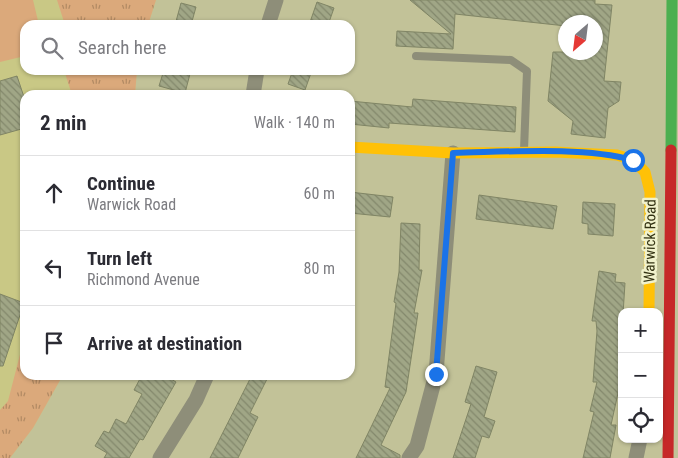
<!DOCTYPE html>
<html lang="en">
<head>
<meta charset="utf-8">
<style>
  body { margin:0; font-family:"Roboto Condensed",sans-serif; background:#f2f2f3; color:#2b2b33 }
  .controls { position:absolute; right:15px; bottom:15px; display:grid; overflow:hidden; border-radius:10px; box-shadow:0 1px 4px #0004 }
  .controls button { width:45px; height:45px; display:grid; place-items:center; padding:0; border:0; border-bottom:1px solid #e1e1e2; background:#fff; color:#2b2b33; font:25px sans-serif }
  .compass { position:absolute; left:558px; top:15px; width:45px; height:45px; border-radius:50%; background:#fff; box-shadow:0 1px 4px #0004; rotate:208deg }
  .stop { position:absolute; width:15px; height:15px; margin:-11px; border:4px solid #1a73e8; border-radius:50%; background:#fff }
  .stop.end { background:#1a73e8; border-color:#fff; box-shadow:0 1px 5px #0008 }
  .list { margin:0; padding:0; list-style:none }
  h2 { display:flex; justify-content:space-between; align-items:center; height:65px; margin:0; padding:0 20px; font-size:21px }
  h2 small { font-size:16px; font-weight:400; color:#7c7c81 }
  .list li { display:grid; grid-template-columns:32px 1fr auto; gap:15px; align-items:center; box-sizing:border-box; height:75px; padding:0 20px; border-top:1px solid #e1e1e2 }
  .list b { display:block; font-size:19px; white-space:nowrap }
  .list p { margin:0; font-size:16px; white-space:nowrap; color:#7c7c81 }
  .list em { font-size:16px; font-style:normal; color:#7c7c81 }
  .icon { flex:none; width:28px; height:28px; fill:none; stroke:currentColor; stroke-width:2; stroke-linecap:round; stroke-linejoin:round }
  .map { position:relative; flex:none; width:678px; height:458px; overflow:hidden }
  .search { position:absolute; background:#fff; box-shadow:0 1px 4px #0004; left:20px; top:20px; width:335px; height:55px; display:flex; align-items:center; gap:12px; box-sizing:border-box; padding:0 18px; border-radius:15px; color:#7c7c81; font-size:19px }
  .panel { position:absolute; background:#fff; box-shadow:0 1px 4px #0004; left:20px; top:90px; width:335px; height:290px; border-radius:15px }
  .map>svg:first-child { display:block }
  .built { fill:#c9c885 }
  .grass { fill:url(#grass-tufts) }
  .pitch { fill:#dba97b }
  .building { fill:url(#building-back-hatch); stroke:#808565 }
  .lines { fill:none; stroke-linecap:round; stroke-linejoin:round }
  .lane { stroke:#8e8e79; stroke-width:8 }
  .street { stroke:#8e8e79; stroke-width:15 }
  .fast { stroke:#4caf50; stroke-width:11 }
  .slow { stroke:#ffc107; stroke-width:11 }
  .jam { stroke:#c62828; stroke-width:11 }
  .route { stroke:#1a73e8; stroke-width:6 }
  .labels { text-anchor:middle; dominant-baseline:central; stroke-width:5; stroke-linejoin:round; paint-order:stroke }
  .street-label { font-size:15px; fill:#333212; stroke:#f1f2cc }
</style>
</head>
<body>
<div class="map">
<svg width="678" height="458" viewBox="0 0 678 458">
  <defs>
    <pattern id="grass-tufts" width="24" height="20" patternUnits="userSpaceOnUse" patternTransform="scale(1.25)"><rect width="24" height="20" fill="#dba97b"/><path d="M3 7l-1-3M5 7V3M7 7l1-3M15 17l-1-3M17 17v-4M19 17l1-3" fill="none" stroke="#b28a63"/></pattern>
    <pattern id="building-back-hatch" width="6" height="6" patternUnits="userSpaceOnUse" patternTransform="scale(1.25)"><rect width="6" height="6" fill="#a0a686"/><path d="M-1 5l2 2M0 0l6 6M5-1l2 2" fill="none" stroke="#83886c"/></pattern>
  </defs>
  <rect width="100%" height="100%" fill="#c2c298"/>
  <path class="built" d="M0 0H156L148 25H25V70H137L135 95H25V375H63L33 428 10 458H0Z"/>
  <path class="grass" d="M57 0H156L148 25H65Z
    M64 70H137L135 95H72Z
    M25 335V375H63L33 428 10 458H0V410L8 401Z"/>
  <path class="pitch" d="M0 0H33L39 25H25V56L0 62Z"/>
  <path class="building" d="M410 0H595V4L612 5 604 81 621 82 619 101 608 108 605 138 571 134 573 121 548 101 553 52H596V22H566V26L455 14 453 49 396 46 397 31 451 34Z
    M317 2 334 8 328 25H309Z
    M181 3 196 7 191 25H175Z
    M164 70H191L185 93 159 86Z
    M293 70H312L305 90 288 84Z
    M17 76 25 100V128L0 135V81Z
    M413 99 516 107 515 132 389 123V128L350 124V101L412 107Z
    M350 192 393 197 390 217 350 213Z
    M479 195 557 206 553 229 476 219Z
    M583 202 615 204 613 236 588 234V224L582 223Z
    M401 223 420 224 419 270H422L414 313H418L406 392 381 445 400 455V458H356L390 388 385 387 396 303 394 302 399 272Z
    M599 271 616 274 615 282 625 283 618 393 611 425H616L610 458H583L594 412 590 411 597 382H593L597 331 596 321H592Z
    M0 294 24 303 3 366H0Z
    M476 366 497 372 484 417 495 421 489 438 482 436 475 458H453L471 404 465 402Z
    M142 375H173L171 379 176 382 143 440 140 439 129 458H104L107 453 95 446 104 431 109 433 116 419 126 424 142 394 134 390Z
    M252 375H269L250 413 258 417 238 458H210Z"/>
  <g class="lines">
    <path class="lane" d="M416 56 511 60 527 71 524 150"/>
    <path class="street" d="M268 25 276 0
      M253 95 257 70
      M160 458 196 400 207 375
      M409 458 417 446 436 374 453 153
      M636 458 640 439"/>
    <path class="fast" d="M671 150 672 0"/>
    <path class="slow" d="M350 147 453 153 555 152 617 155 633 160 645 172 650 192 649 312"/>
    <path class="jam" d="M668 458 671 150"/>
  </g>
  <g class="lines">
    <path class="route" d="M436 374 453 153C506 152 583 146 633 160"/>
  </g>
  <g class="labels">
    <g class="street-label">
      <text transform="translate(650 241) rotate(-89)">Warwick Road</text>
    </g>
  </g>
</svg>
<div class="controls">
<button>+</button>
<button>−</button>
<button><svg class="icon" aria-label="locate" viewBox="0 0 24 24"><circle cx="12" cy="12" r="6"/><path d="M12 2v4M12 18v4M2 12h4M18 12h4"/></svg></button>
</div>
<svg class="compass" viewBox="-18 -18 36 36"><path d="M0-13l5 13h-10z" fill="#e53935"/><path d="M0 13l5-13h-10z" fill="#7c7c81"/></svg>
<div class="stop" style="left:633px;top:160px"></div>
<div class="stop end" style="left:436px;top:374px"></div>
<div class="search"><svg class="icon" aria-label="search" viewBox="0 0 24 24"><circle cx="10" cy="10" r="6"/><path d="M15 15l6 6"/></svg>Search here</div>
<section class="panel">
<h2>2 min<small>Walk · 140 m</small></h2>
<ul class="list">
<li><svg class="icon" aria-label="ahead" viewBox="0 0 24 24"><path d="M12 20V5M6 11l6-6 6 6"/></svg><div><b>Continue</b><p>Warwick Road</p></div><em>60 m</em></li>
<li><svg class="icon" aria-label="left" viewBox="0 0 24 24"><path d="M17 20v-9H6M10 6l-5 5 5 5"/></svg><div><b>Turn left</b><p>Richmond Avenue</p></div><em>80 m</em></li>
<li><svg class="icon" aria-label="arrive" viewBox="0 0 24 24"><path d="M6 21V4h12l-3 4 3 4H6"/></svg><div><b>Arrive at destination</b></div></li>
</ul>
</section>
</div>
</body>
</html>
